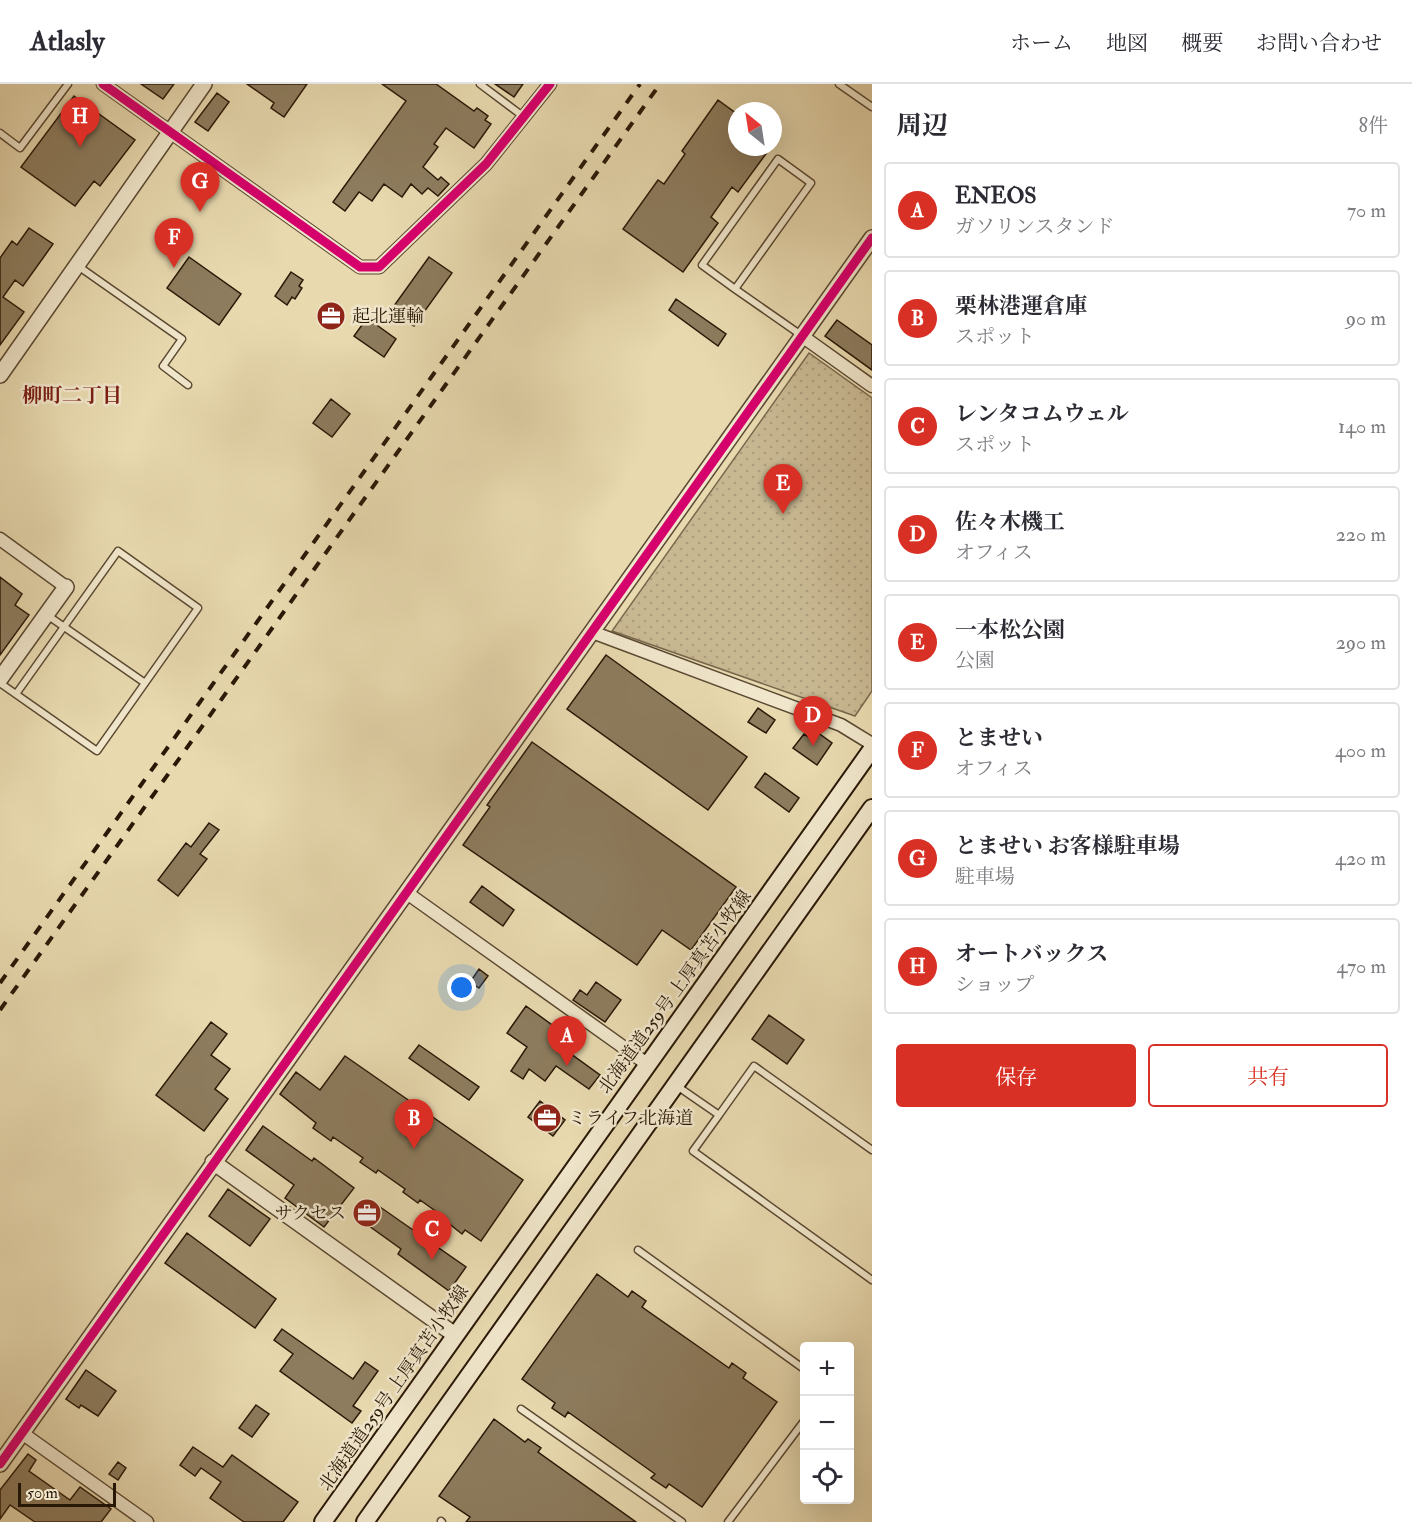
<!DOCTYPE html>
<html lang="ja">
<head>
<meta charset="utf-8">
<style>
  body { margin:0; font-family:"IM FELL Double Pica","Noto Serif JP",serif; background:#f7f7f7; color:#2b2b33 }
  .controls { position:absolute; right:18px; bottom:18px; display:grid; overflow:hidden; border-radius:6px; box-shadow:0 6px 24px #0002 }
  .controls button { width:54px; height:54px; display:grid; place-items:center; padding:0; border:0; border-bottom:2px solid #e1e1e2; background:#fff; color:#2b2b33; font:30px sans-serif }
  .compass { position:absolute; left:728px; top:18px; width:54px; height:54px; border-radius:50%; background:#fff; box-shadow:0 6px 24px #0002; rotate:330deg }
  .scale { position:absolute; left:18px; bottom:15px; width:98px; box-sizing:border-box; padding-left:6px; border:3px solid #2a1807; border-top:0; font-size:16px; line-height:21px; white-space:nowrap; color:#2a1807; -webkit-text-stroke:4px #f0e6cb; paint-order:stroke }
  .you { position:absolute; left:462px; top:904px; width:21px; height:21px; margin:-15px; border:4px solid #fff; border-radius:50%; background:#1a73e8; box-shadow:0 0 0 9px #1a73e833 }
  .badge { display:grid; place-items:center; width:39px; height:39px; border-radius:50%; background:#d93025; color:#fff; font-size:20px; font-weight:700 }
  .pin { position:absolute; translate:-50% -50px; filter:drop-shadow(0 2px 3px #0008) }
  .pin::after { content:''; position:absolute; top:32px; width:21px; height:18px; background:inherit; clip-path:polygon(0 0,100% 0,50% 100%) }
  .list { margin:0; padding:0; list-style:none }
  h2 { display:flex; justify-content:space-between; align-items:center; height:78px; margin:0; padding:0 24px; font-size:26px }
  h2 small { font-size:20px; font-weight:400; color:#7c7c81 }
  .list li { display:grid; grid-template-columns:39px 1fr auto; gap:18px; align-items:center; box-sizing:border-box; height:96px; margin:0 12px 12px; padding:0 12px; border:2px solid #e1e1e2; border-radius:6px }
  .list b { display:block; font-size:22px; white-space:nowrap }
  .list p { margin:0; font-size:20px; white-space:nowrap; color:#7c7c81 }
  .list em { font-size:20px; font-style:normal; color:#7c7c81 }
  .actions { display:flex; gap:12px; padding:18px 24px }
  .actions a { flex:1; padding:14px 0; border:2px solid #d93025; border-radius:6px; text-align:center; font-size:21px; color:#d93025 }
  .actions .main { background:#d93025; color:#fff }
  .icon { flex:none; width:33px; height:33px; fill:none; stroke:currentColor; stroke-width:2; stroke-linecap:round; stroke-linejoin:round }
  .map { position:relative; flex:none; width:872px; height:1438px; overflow:hidden }
  header { display:flex; align-items:center; gap:36px; box-sizing:border-box; height:84px; padding:0 30px; background:#fff; border-bottom:2px solid #e1e1e2 }
  header strong { font-size:28px }
  nav { display:flex; gap:33px; margin-inline-start:auto; font-size:21px }
  main { display:flex }
  aside { flex:1; background:#fff }
  .map>svg:first-child { display:block }
  .grass { fill:url(#grass-dots); stroke:#79684c; stroke-width:1.5 }
  .building { fill:#8d7c5e; stroke:#2a1807; stroke-width:1.5 }
  .lines { fill:none; stroke-linecap:round; stroke-linejoin:round }
  .service-casing { stroke:#5a4831; stroke-width:9 }
  .minor-casing { stroke:#5a4831; stroke-width:15 }
  .tertiary-casing { stroke:#5a4831; stroke-width:18 }
  .secondary-casing { stroke:#2a1807; stroke-width:20 }
  .service { stroke:#f0e6cb; stroke-width:6 }
  .minor { stroke:#f0e6cb; stroke-width:12 }
  .tertiary { stroke:#f0e6cb; stroke-width:15 }
  .secondary { stroke:#f0e6cb; stroke-width:16 }
  .rail { stroke:#2a1807; stroke-width:4; stroke-dasharray:10 10; stroke-linecap:butt }
  .cycleway-casing { stroke:#f0e6cb; stroke-width:13 }
  .cycleway { stroke:#d6006c; stroke-width:9 }
  .labels { text-anchor:middle; dominant-baseline:central; stroke-width:5; stroke-linejoin:round; paint-order:stroke }
  .poi-label { font-size:18px; fill:#2a1807; stroke:#f0e6cb; text-anchor:start }
  .street-label { font-size:18px; fill:#2a1807; stroke:#f0e6cb }
  .neighbourhood-label { font-size:20px; font-weight:bold; fill:#7a1f14; stroke:#f0e6cb }
</style>
</head>
<body>
<header>
<strong>Atlasly</strong>
<nav><a>ホーム</a><a>地図</a><a>概要</a><a>お問い合わせ</a></nav>
</header>
<main>
<div class="map">
<svg width="872" height="1438" viewBox="0 0 872 1438">
  <defs>
    <pattern id="grass-dots" width="8" height="8" patternUnits="userSpaceOnUse" patternTransform="scale(1.5)"><rect width="8" height="8" fill="#c8b892"/><path d="M2 2h.1M6 6h.1" fill="none" stroke="#ac9d7c" stroke-width="1.8" stroke-linecap="round"/></pattern>
  </defs>
  <rect width="100%" height="100%" fill="#e8d9af"/>
  <filter id="stains"><feTurbulence type="fractalNoise" baseFrequency=".00333" numOctaves="4"/><feColorMatrix values="0 0 0 0 .2 0 0 0 0 .09 0 0 0 0 .02 0 0 0 .5 -.17"/></filter>
  <radialGradient id="worn" r=".72"><stop offset=".6" stop-color="#630" stop-opacity="0"/><stop offset="1" stop-color="#630" stop-opacity=".3"/></radialGradient>
  <path class="grass" d="M809 269 872 314V607L855 632 612 547Z"/>
  <path class="building" d="M141 0H174L163 15Z
    M247 0H307L284 33 271 24 274 19Z
    M382 0H436L474 27 477 24 488 32 485 36 491 40 474 64 446 44 434 60 438 63 423 83 438 96 441 93 449 100 438 112 428 104 422 110 411 100 402 113 384 100 372 117 359 108 345 127 333 118 406 17Z
    M495 0H523L514 13Z
    M217 9 229 18 208 47 195 38Z
    M74 12 135 56 100 102 94 97 75 122 21 83Z
    M718 16 737 30V63H771L738 108 732 103 711 133 718 139 683 188 623 145 658 96 664 100 685 70 682 67Z
    M29 144 53 160 23 202 15 196 3 213 24 228 0 261V174L12 157 17 161Z
    M189 173 241 210 219 241 167 204Z
    M429 173 452 189 414 242 391 226Z
    M291 188 303 196 299 202 302 204 295 215 292 213 287 221 275 212Z
    M676 215 726 250 718 262 669 226Z
    M367 234 396 255 384 273 354 252Z
    M837 236 872 261V286L825 252Z
    M331 315 350 330 332 353 313 339Z
    M0 493 22 510 15 521 29 531 0 571Z
    M606 571 747 673 708 726 567 625Z
    M758 624 775 636 766 649 748 638Z
    M817 648 832 659 817 681 793 664 804 650 812 655Z
    M532 658 736 803 691 866 662 846 637 881 463 761 490 723 487 721Z
    M765 689 799 714 789 728 755 703Z
    M209 739 219 746 200 770 207 775 178 812 158 796 186 759 191 763Z
    M482 802 514 826 503 842 470 818Z
    M479 885 488 892 479 904 470 898Z
    M596 898 621 916 605 938 573 916 580 906 587 911Z
    M526 922 562 948 564 946 576 955 567 967 600 991 589 1005 556 982 545 997 529 985 523 995 511 987 527 963 507 949Z
    M769 931 804 956 787 980 752 955Z
    M211 938 227 950 211 971 230 985 215 1005 228 1015 204 1047 156 1011Z
    M419 961 479 1003 469 1016 409 974Z
    M345 972 523 1096 481 1157 465 1146 462 1150 447 1138 448 1136 420 1116 418 1119 403 1108 405 1105 378 1086 376 1089 360 1078 363 1074 333 1053 331 1057 313 1044 316 1039 280 1010 296 988 320 1006Z
    M540 1017 565 1036 553 1052 528 1033Z
    M263 1042 312 1077 314 1074 354 1104 324 1143 285 1114 294 1101 246 1066Z
    M228 1105 270 1135 250 1162 209 1132Z
    M370 1116 466 1183 449 1207 398 1170 401 1165 358 1134Z
    M187 1149 276 1215 255 1244 165 1179Z
    M597 1190 628 1213 632 1207 646 1217 642 1223 729 1284 732 1279 746 1289 743 1294 777 1318 702 1423 669 1400 666 1404 651 1394 655 1390 568 1328 565 1333 552 1324 555 1319 522 1295Z
    M282 1245 353 1295 365 1278 378 1287 353 1322 361 1327 352 1339 280 1287 293 1270 274 1256Z
    M86 1286 116 1307 98 1332 81 1321 79 1324 66 1315Z
    M256 1321 269 1330 252 1353 239 1344Z
    M494 1335 525 1358 528 1355 541 1364 538 1368 636 1438H466L470 1433 439 1412Z
    M193 1363 223 1383 232 1371 298 1418 283 1438H244L210 1414 221 1398 201 1384 195 1392 180 1381Z
    M28 1370 36 1376 29 1387 70 1416 80 1403 111 1425 101 1438H35L10 1421 0 1435V1406Z
    M118 1378 126 1384 118 1396 109 1390Z"/>
  <g class="lines">
    <g class="service-casing">
      <path id="service" d="M480 0 524 33
        M839 0 872 23
        M0 49 20 64 68 0
        M78 182 182 255 163 282 188 301
        M735 205 702 181 778 75 811 99 735 205 801 251
        M47 531 145 599
        M0 599 97 667 198 524 118 467 16 610
        M677 1002 719 1031 693 1067 872 1196
        M719 1031 754 982 872 1066
        M638 1166 804 1285
        M521 1325 682 1438
        M441 1437 442 1438
        M728 1438 804 1337"/>
    </g>
    <g class="minor-casing">
      <path id="minor" d="M103 0 360 183H379L486 80 550 0
        M802 252 872 302
        M0 455 66 503
        M592 548 841 641 872 660
        M407 809 647 980
        M22 1349 147 1438"/>
    </g>
    <g class="tertiary-casing">
      <path id="tertiary" d="M0 291 204 0
        M0 595 66 503
        M213 1078 455 1251
        M0 1380 872 154"/>
    </g>
    <g class="secondary-casing">
      <path id="secondary" d="M323 1438 872 665
        M365 1438 872 724"/>
    </g>
    <use href="#service" class="service"/>
    <use href="#minor" class="minor"/>
    <use href="#tertiary" class="tertiary"/>
    <use href="#secondary" class="secondary"/>
    <path class="rail" d="M0 899 640 0
      M0 926 660 0"/>
    <g class="cycleway-casing">
      <path id="cycleway" d="M103 0 360 183H379L486 80 550 0
        M0 1380 872 154"/>
    </g>
    <use href="#cycleway" class="cycleway"/>
  </g>
  <defs>
    <g id="office-disc" transform="scale(1.5)"><circle r="9.5" fill="#8f2418" stroke="#f0e6cb"/><path d="M-6-3h4V-5.5h4V-3h4V5H-6ZM-1-4.5V-3h2v-1.5ZM-6 0V1H6V0Z" fill="#fff"/></g>
  </defs>
  <g fill-rule="evenodd">
    <use href="#office-disc" x="331" y="232"/>
    <use href="#office-disc" x="547" y="1034"/>
    <use href="#office-disc" x="367" y="1129"/>
  </g>
  <g class="labels">
    <g class="poi-label">
      <text x="352" y="232">起北運輸</text>
      <text x="568" y="1034">ミライフ北海道</text>
      <text x="346" y="1129" text-anchor="end">サクセス</text>
    </g>
    <g class="street-label">
      <text transform="translate(675 908) rotate(-54)">北海道道259号 上厚真苫小牧線</text>
      <text transform="translate(394 1304) rotate(-55)">北海道道259号 上厚真苫小牧線</text>
    </g>
    <g class="neighbourhood-label">
      <text x="72" y="311">柳町二丁目</text>
    </g>
  </g>
  <rect width="100%" height="100%" filter="url(#stains)"/>
  <rect width="100%" height="100%" fill="url(#worn)"/>
</svg>
<div class="controls">
<button>+</button>
<button>−</button>
<button><svg class="icon" aria-label="locate" viewBox="0 0 24 24"><circle cx="12" cy="12" r="6"/><path d="M12 2v4M12 18v4M2 12h4M18 12h4"/></svg></button>
</div>
<svg class="compass" viewBox="-18 -18 36 36"><path d="M0-13l5 13h-10z" fill="#e53935"/><path d="M0 13l5-13h-10z" fill="#7c7c81"/></svg>
<div class="scale">50 m</div>
<div class="you"></div>
<div class="pin badge" style="left:567px;top:982px">A</div>
<div class="pin badge" style="left:414px;top:1065px">B</div>
<div class="pin badge" style="left:432px;top:1176px">C</div>
<div class="pin badge" style="left:813px;top:662px">D</div>
<div class="pin badge" style="left:783px;top:430px">E</div>
<div class="pin badge" style="left:174px;top:184px">F</div>
<div class="pin badge" style="left:200px;top:128px">G</div>
<div class="pin badge" style="left:80px;top:63px">H</div>
</div>
<aside>
<h2>周辺<small>8件</small></h2>
<ul class="list">
<li><span class="badge">A</span><div><b>ENEOS</b><p>ガソリンスタンド</p></div><em>70 m</em></li>
<li><span class="badge">B</span><div><b>栗林港運倉庫</b><p>スポット</p></div><em>90 m</em></li>
<li><span class="badge">C</span><div><b>レンタコムウェル</b><p>スポット</p></div><em>140 m</em></li>
<li><span class="badge">D</span><div><b>佐々木機工</b><p>オフィス</p></div><em>220 m</em></li>
<li><span class="badge">E</span><div><b>一本松公園</b><p>公園</p></div><em>290 m</em></li>
<li><span class="badge">F</span><div><b>とませい</b><p>オフィス</p></div><em>400 m</em></li>
<li><span class="badge">G</span><div><b>とませい お客様駐車場</b><p>駐車場</p></div><em>420 m</em></li>
<li><span class="badge">H</span><div><b>オートバックス</b><p>ショップ</p></div><em>470 m</em></li>
</ul>
<div class="actions"><a class="main">保存</a><a>共有</a></div>
</aside>
</main>
</body>
</html>
